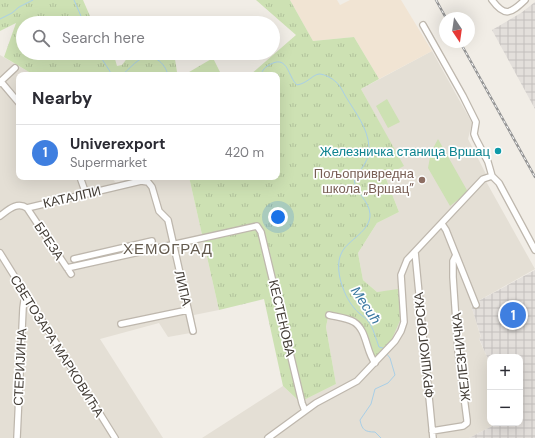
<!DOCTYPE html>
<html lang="en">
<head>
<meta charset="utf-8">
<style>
  body { margin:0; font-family:"DM Sans",sans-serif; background:#f7f7f7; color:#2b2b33 }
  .controls { position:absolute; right:12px; bottom:12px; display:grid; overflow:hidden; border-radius:8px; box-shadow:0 4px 16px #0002 }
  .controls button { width:36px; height:36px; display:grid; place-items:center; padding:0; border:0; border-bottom:1px solid #e1e1e2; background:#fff; color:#2b2b33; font:20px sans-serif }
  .compass { position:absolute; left:439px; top:12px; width:36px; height:36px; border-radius:50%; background:#fff; box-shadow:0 4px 16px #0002; rotate:167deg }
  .you { position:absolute; left:278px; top:217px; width:14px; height:14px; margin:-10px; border:3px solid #fff; border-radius:50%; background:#1a73e8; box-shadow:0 0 0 6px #1a73e833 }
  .badge { display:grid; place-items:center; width:26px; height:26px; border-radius:50%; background:#e0452d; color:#fff; font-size:13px; font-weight:700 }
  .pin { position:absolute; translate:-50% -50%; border:2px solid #fff; box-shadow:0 1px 4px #0006 }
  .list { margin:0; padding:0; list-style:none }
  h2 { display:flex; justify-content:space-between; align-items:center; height:52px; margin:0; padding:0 16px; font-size:17px }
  h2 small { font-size:13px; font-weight:400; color:#7c7c81 }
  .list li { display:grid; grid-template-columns:26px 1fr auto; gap:12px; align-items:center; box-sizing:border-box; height:56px; padding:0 16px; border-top:1px solid #e1e1e2 }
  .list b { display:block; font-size:15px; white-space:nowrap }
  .list p { margin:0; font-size:13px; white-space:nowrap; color:#7c7c81 }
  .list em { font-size:13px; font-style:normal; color:#7c7c81 }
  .icon { flex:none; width:22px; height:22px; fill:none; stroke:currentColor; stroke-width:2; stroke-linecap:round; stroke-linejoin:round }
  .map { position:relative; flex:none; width:535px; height:438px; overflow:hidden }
  .search { position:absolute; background:#fff; box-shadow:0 4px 16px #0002; left:16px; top:16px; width:264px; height:44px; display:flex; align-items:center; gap:10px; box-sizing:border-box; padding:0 14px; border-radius:22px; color:#7c7c81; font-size:15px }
  .panel { position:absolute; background:#fff; box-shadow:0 4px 16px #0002; left:16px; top:72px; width:264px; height:108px; border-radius:8px }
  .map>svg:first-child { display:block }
  .residential { fill:#e4dfd5 }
  .commercial { fill:#f1e4d3 }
  .industrial { fill:url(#industrial-grid) }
  .grass { fill:url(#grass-tufts) }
  .park { fill:#cde1b3 }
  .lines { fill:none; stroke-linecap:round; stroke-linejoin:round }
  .stream { stroke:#a9cfe7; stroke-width:1 }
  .minor-casing { stroke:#beb7ad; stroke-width:8 }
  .minor { stroke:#fff; stroke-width:5.5 }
  .rail-casing { stroke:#949494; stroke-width:2.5 }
  .rail { stroke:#fff; stroke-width:1; stroke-dasharray:3; stroke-linecap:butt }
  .culture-dot { fill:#0f9aa8; stroke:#fff; stroke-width:1.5 }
  .education-dot { fill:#8d6e63; stroke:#fff; stroke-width:1.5 }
  .labels { text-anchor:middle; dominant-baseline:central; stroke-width:3.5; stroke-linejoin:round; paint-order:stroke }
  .culture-label { font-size:13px; fill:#0d838f; stroke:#fff; text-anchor:end }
  .education-label { font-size:13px; fill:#785e54; stroke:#fff; text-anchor:end }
  .street-label { font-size:13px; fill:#433d36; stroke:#fff }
  .water-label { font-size:14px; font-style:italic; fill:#3c79a1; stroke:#fff }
  .quarter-label { font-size:15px; letter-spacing:1px; fill:#645b4f; stroke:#fff }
</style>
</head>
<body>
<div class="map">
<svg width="535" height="438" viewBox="0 0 535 438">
  <defs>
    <pattern id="industrial-grid" width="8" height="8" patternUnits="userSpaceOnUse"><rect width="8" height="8" fill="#e3dfdb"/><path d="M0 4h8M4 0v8" fill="none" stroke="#c4c0bd"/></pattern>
    <pattern id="grass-tufts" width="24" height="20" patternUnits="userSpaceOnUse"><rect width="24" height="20" fill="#cde1b3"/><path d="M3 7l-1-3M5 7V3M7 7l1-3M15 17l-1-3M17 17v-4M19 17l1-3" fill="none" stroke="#b1c29b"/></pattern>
  </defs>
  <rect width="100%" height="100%" fill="#f1ede6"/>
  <path class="residential" d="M432 51 472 123 468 139 486 174 483 176 535 269 471 305 481 338 479 339 490 364V423H498L469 438H202L283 386 300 402 336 384 326 327 329 312 356 320 363 329 398 290 377 292 363 280 358 253 377 223 399 212 385 176 403 166 361 89Z
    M0 55 29 72 32 75H19V177H111L116 183 135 177H189L219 310 194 315 196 332 168 337 159 323 100 339 163 438H0Z"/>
  <path class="commercial" d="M290 0H337L340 5 350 0H401L432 51 379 79 354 37 313 41Z"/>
  <path class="industrial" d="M535 2V109L492 30 521 13Z
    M535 270V438H469L498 423H520V357H490V364L479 338 481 337 471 305Z"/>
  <path class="grass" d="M0 0H83L93 23H23V53H108L109 54 121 53 115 59 117 66 122 65 131 53H174L177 72 179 75H32L29 72 4 57 16 23 0 31Z
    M256 0H290L313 41 354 37 379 79 361 89 404 166 385 176 399 212 377 223 358 253 363 280 377 292 398 289 402 316 391 341 376 357 371 355 363 329 356 320 329 312 326 327 336 384 300 402 283 386 264 299 219 310 189 177H277V75H250L296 35Z
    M213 58 220 72 225 75H184Z"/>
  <path class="park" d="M387 99 400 122 388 128 376 106Z
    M438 139 468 192 450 206 428 168 431 152Z"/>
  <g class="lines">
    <path class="stream" d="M74 0 84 23
      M0 19 12 13 19 7 33 0
      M98 53 111 73 115 75
      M120 75H122C128 70 133 64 139 60 152 52 165 62 168 75
      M261 75C262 70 266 66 271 64 288 55 288 77 297 85 308 83 312 75 319 74 324 74 332 78 336 82 340 85 343 92 346 97 355 112 368 128 369 147 370 160 361 169 354 179 355 193 369 200 370 214 371 231 348 240 342 252 336 262 339 278 343 288 346 297 352 307 359 313 362 316 366 318 368 321 373 327 376 339 379 347L383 348
      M381 438 375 432C365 432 362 430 360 420L371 404 375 389 388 383 395 375 390 358 386 353"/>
    <g class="minor-casing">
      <path id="minor" d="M492 0C505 18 511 13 525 0
        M423 25 463 96 476 122 474 134 476 139 488 162 492 176 499 183 535 250
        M0 82 15 68
        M0 83 3 84 19 103
        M80 177 86 194
        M27 208 71 274
        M0 216C8 210 17 201 27 208L141 181 148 182 152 187 159 211 168 220 193 331
        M442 224 446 230 476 305
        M415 252 433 438
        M0 253 115 438
        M74 259 152 241
        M67 268 257 226 261 232 302 403 305 411
        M329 315C337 317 347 318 354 322 367 330 366 352 375 363
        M121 324 188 310
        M432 431 463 426 467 423V420L458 351 453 277V261L456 255
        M17 438 23 308 24 301 26 297
        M268 438 316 403 357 381 395 341 401 331 404 322 401 275 407 260 483 179 492 176"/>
    </g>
    <use href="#minor" class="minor"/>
    <g class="rail-casing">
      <path id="rail" d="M436 0 446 18
        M460 42 535 177"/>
    </g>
    <use href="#rail" class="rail"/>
  </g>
  <circle class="culture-dot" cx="498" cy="151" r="4"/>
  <circle class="education-dot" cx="422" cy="180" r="4"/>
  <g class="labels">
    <g class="culture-label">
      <text x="490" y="151">Железничка станица Вршац</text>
    </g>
    <g class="education-label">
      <text x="414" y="173">Пољопривредна<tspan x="414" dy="15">школа „Вршац”</tspan></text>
    </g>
    <g class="street-label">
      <text transform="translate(72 197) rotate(-13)">КАТАЛПИ</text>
      <text transform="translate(49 241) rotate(57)">БРЕЗА</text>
      <text transform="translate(183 288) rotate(77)">ЛИПА</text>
      <text transform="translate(282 318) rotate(77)">КЕСТЕНОВА</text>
      <text transform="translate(424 345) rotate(-96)">ФРУШКОГОРСКА</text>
      <text transform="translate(57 346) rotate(58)">СВЕТОЗАРА МАРКОВИЋА</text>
      <text transform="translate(461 357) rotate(-96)">ЖЕЛЕЗНИЧКА</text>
      <text transform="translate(20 367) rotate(-87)">СТЕРИЈИНА</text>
    </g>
    <g class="water-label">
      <text transform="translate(366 305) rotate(56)">Месић</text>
    </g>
    <g class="quarter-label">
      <text x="168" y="249">ХЕМОГРАД</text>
    </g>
  </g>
</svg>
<div class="controls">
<button>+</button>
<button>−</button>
</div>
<svg class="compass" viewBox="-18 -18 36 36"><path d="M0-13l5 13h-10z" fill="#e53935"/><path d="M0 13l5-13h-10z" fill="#7c7c81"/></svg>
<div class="you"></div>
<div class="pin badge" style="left:513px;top:315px;background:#3f7fe0">1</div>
<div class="search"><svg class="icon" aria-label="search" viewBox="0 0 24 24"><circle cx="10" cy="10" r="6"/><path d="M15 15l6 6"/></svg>Search here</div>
<section class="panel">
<h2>Nearby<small></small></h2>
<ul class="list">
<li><span class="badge" style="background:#3f7fe0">1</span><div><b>Univerexport</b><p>Supermarket</p></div><em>420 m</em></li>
</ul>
</section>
</div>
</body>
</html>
